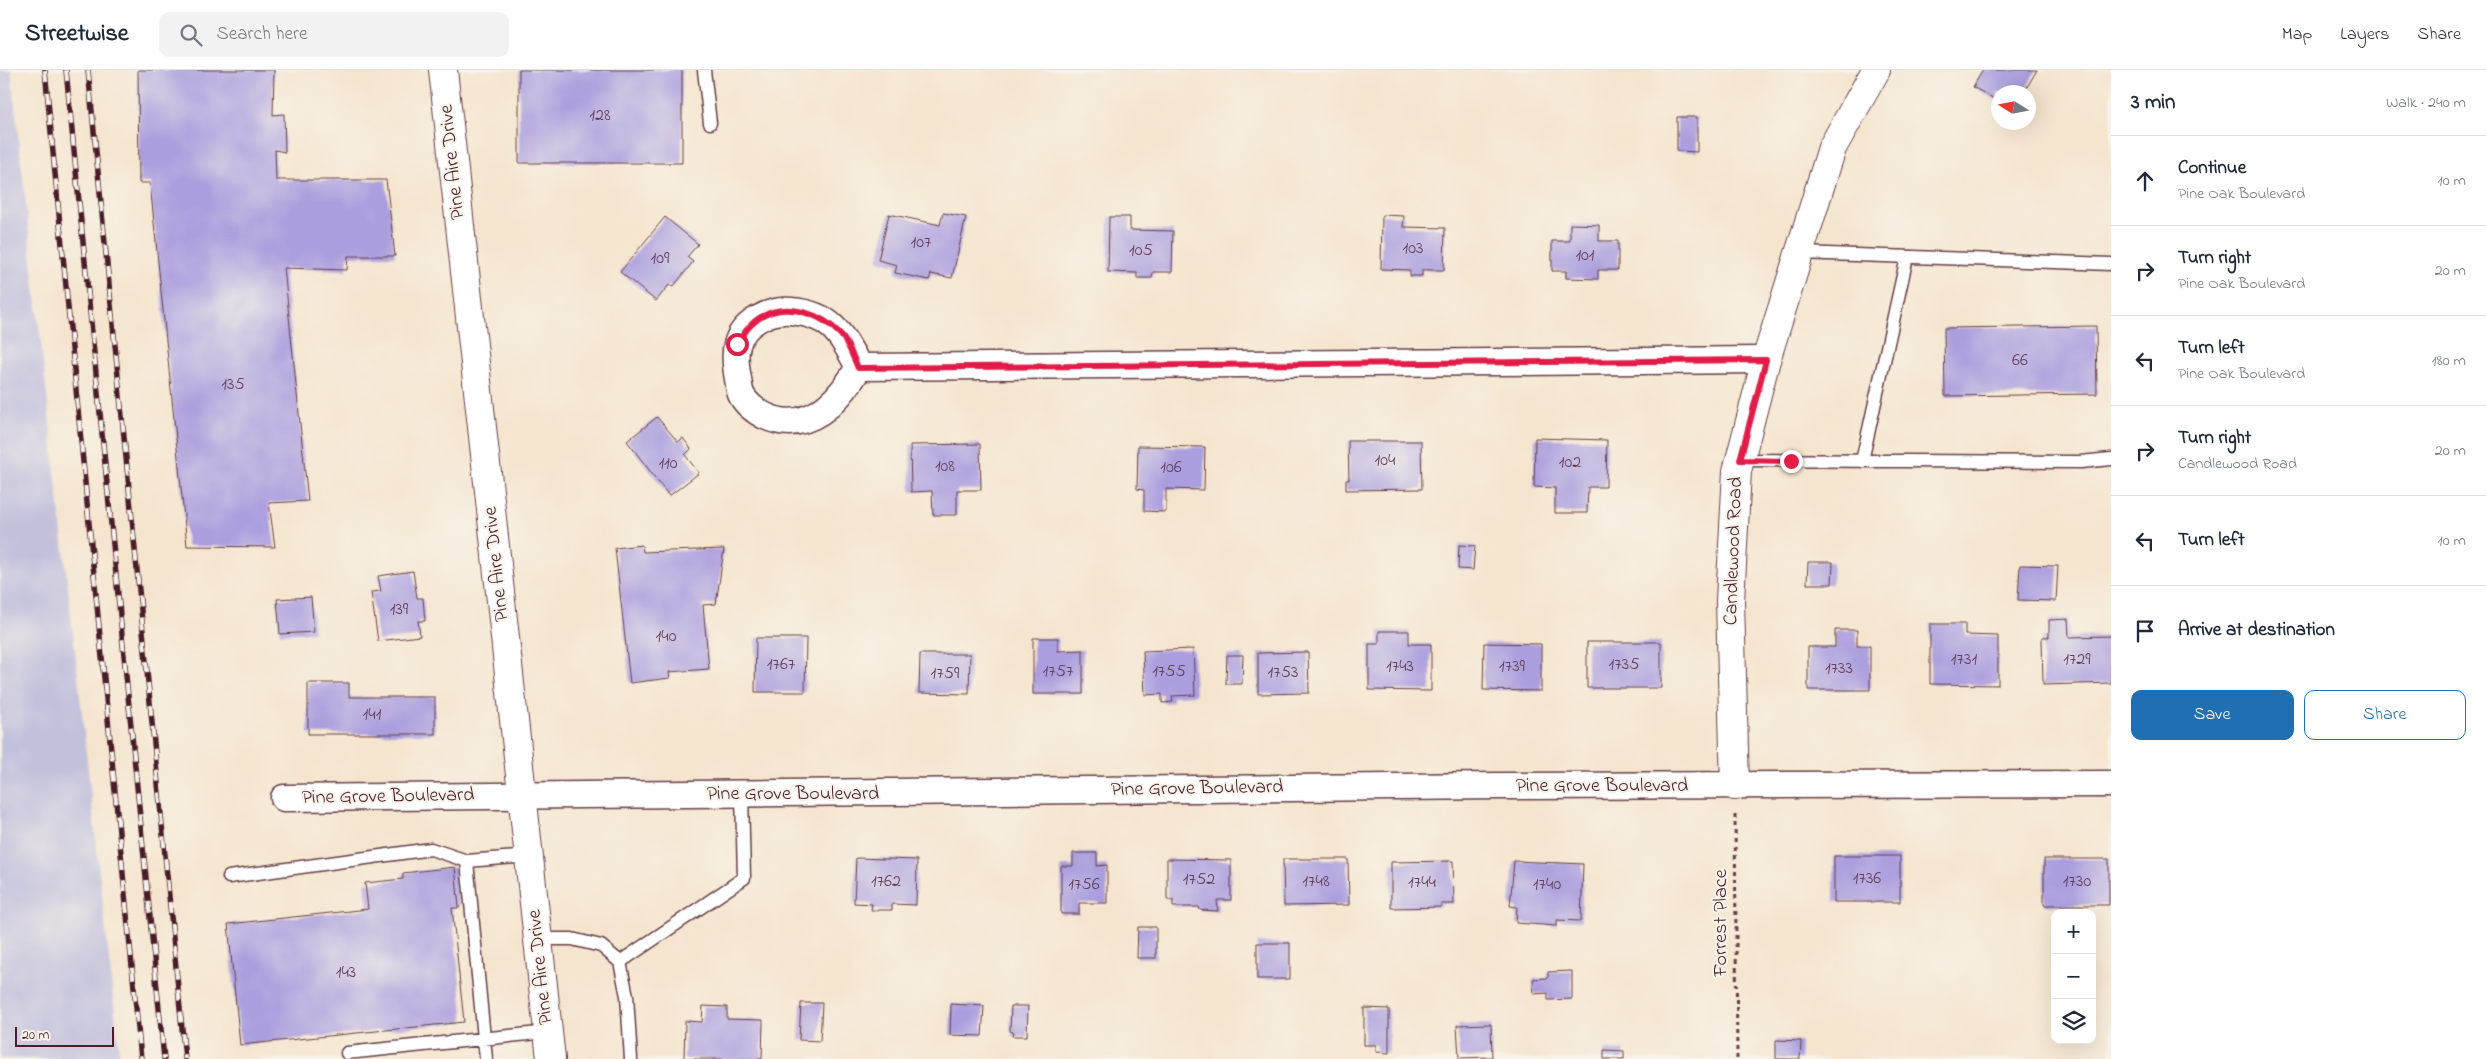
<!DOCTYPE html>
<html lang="en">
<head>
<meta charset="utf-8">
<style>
  body { margin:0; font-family:"Indie Flower",sans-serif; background:#f2f2f3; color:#1f2937 }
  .controls { position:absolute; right:15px; bottom:15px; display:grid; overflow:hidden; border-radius:10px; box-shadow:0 5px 20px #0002 }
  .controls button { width:45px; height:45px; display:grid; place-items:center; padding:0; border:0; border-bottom:1px solid #e0e1e3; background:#fff; color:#1f2937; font:25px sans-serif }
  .compass { position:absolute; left:1991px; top:15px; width:45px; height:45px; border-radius:50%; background:#fff; box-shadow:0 5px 20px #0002; rotate:281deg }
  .scale { position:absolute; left:15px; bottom:12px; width:99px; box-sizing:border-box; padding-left:5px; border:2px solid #4a1f2b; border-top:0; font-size:14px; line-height:18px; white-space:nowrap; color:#4a1f2b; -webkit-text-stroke:4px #f7f3e8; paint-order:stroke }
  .stop { position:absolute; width:15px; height:15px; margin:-11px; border:4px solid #e11d48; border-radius:50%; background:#fff }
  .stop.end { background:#e11d48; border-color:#fff; box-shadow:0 1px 5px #0008 }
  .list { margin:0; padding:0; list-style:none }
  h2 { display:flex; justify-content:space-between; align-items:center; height:65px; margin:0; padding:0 20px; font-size:21px }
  h2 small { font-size:16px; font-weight:400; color:#747a83 }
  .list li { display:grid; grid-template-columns:32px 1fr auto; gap:15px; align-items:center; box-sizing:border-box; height:90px; padding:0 20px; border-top:1px solid #e0e1e3 }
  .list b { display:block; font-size:19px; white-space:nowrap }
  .list p { margin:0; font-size:16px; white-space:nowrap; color:#747a83 }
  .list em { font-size:16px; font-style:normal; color:#747a83 }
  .actions { display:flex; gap:10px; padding:15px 20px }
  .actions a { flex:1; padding:11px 0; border:1px solid #1f6fb2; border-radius:10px; text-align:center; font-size:18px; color:#1f6fb2 }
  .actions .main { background:#1f6fb2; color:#fff }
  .icon { flex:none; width:28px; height:28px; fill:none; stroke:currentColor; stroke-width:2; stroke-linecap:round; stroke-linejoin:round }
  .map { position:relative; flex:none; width:2111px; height:989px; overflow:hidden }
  header { display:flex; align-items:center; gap:30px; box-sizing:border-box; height:70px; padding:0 25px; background:#fff; border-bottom:1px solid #e0e1e3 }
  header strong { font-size:24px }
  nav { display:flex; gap:28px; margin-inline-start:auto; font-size:18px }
  .search { width:350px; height:45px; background:#f2f2f3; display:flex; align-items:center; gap:12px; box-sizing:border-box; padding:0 18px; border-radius:10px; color:#747a83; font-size:19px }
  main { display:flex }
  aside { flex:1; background:#fff }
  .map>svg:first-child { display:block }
  .industrial { fill:#c2c1dc }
  .building { fill:#aa9ede }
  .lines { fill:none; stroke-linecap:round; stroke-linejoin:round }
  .service-casing { stroke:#643d44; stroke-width:15 }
  .minor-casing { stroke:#643d44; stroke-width:29 }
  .tertiary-casing { stroke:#643d44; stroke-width:30 }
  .path { stroke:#643d44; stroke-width:3; stroke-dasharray:4 4; stroke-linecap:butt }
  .service { stroke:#fff; stroke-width:12 }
  .minor { stroke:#fff; stroke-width:26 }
  .tertiary { stroke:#fff; stroke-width:28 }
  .rail-casing { stroke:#4a1f2b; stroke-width:5.5 }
  .rail { stroke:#f7f3e8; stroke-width:4; stroke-dasharray:11; stroke-linecap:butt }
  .route { stroke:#e11d48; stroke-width:6 }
  .labels { text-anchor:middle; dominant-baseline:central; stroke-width:4; stroke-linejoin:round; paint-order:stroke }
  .number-label { font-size:18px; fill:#623f58 }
  .street-label { font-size:20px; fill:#4a1f2b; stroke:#f7f3e8 }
</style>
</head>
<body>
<header>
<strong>Streetwise</strong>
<div class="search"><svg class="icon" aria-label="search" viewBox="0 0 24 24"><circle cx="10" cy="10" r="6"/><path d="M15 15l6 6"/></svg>Search here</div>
<nav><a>Map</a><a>Layers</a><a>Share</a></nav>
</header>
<main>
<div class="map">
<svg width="2111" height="989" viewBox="0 0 2111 989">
  <rect width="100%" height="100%" fill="#f7f3e8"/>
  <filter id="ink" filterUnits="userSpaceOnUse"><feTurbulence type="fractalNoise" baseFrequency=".02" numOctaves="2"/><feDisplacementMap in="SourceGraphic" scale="10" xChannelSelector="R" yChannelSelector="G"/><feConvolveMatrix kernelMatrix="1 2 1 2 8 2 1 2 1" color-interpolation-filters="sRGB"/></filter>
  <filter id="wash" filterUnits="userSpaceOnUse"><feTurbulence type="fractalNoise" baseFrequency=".0096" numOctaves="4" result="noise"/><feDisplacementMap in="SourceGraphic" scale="20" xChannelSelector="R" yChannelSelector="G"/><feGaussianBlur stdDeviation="1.12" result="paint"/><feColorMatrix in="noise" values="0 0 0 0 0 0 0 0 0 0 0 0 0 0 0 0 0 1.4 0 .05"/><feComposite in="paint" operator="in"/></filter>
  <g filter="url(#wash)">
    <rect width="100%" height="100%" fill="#f5e5cf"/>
    <path class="industrial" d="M0 0H11L120 989H0Z"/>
    <g id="blocks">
      <path class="building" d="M138 0H274L273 45 284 44 285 82 275 80 276 110H386L395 186H348L347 200 284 198 308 431 269 433 275 477 187 476 150 113H139Z
        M519 0H682V93H519Z
        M1983 0H2037L2024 22H1998V31L1973 17Z
        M1677 47H1697V82L1677 81Z
        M943 143 966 147 952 208 931 204 929 210 895 203 897 195 878 190 889 144 940 155Z
        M1382 145 1404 146 1403 157 1445 158 1444 200H1422V206H1410V200L1381 199Z
        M665 147 698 174 687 187 693 192 673 217 669 215 656 231 620 202Z
        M1109 147H1130V160L1173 161 1172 202H1153L1152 208H1137V203L1108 202Z
        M1570 154 1599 155V171H1618V200H1598V209L1566 208V201H1552V171H1570Z
        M2096 256 2097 324 1945 326 1944 258Z
        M657 347 678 372 683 368 691 379 685 385 699 403 669 426 627 371Z
        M1535 368 1607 370 1606 417H1588L1587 443H1555V418L1534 417Z
        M1348 371H1421L1422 419 1346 420V410H1349Z
        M980 374 981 420H957V445H933L932 421 911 422 910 375Z
        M1138 376 1205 377 1204 420 1166 419V442L1144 441V420L1137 419Z
        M642 475 643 482 724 479 716 534 703 535 709 599 669 602 670 608 630 613 615 478Z
        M1459 475 1475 476 1473 500 1458 499Z
        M1808 492H1833L1832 514H1807Z
        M2020 495 2058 496 2056 531 2018 530Z
        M413 501 417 528H423L425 551H418L420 566 378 571 371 522 381 521 378 506Z
        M311 527 314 562 280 564 277 529Z
        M2068 549 2069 567 2111 566V613L2043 615 2042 567H2049V550Z
        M1930 554H1965V565L1998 566V615L1930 614Z
        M1835 560H1857V576H1870V620H1808V577H1835Z
        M1379 561H1409V574H1431V621L1369 620V574H1379Z
        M756 568H806L805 622H755Z
        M1033 568H1058V581L1083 580V624H1033Z
        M1587 572H1661V618H1587Z
        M1484 573 1541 574V621L1483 620Z
        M1193 579 1195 625 1172 626 1173 632 1162 633V624L1145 625 1143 581Z
        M1308 582 1309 623 1258 624V583Z
        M920 584H970L969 624 919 623Z
        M1227 585H1243L1242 614H1226Z
        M308 613H349V627H435V664H308Z
        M1073 783H1097V796L1107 795V833H1079V844H1061V796H1073Z
        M1834 786H1900V832H1834Z
        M856 788 917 790 916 835 892 834V840H871L872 834 854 833Z
        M1167 789 1231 790V830H1217L1218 841 1200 840 1199 837H1173V830H1167Z
        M1283 789H1348L1349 835 1284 836Z
        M2044 789H2109V835H2044Z
        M1453 791 1454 834H1441V837L1391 838V792Z
        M1514 791 1583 794 1581 851 1557 850V856L1516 853 1517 837 1510 836Z
        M455 797 459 838H452L464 952 240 975 228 854 368 839 365 813 403 809V803Z
        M1138 857H1156V888H1137Z
        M1257 873H1290V909H1257Z
        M1572 901V929L1548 930V923L1534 924 1533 909 1548 908V902Z
        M801 933H822L820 971 799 970Z
        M951 934 984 936 982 966 950 965Z
        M703 936 727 937V949L763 950 762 989H684L685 951 702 952Z
        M1011 936H1028L1027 966H1012L1013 962 1010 961Z
        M1364 938 1389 939V983L1376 982V975H1364Z
        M1491 954 1492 987 1459 988 1457 955Z
        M1776 970 1801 971 1800 989H1776Z
        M1604 980 1624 981V989H1604Z"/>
    </g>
  </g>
  <g filter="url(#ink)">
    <use href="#blocks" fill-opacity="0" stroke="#643d44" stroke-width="1"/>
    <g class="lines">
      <g class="service-casing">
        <path id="service" d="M704 0 710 53
          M1799 183 2111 194
          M1740 390 2081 392 2111 389
          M1862 391 1907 187
          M229 807 431 779 467 791
          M539 869H572L601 876 620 892 627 926 631 989
          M620 892 744 808 742 724
          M347 983 548 962
          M486 989 467 791 529 786"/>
      </g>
      <g class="minor-casing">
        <path id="minor" d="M859 297C839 331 807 366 765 346 756 342 745 333 741 324 739 319 739 313 738 309 736 298 734 285 737 275 742 253 770 239 791 241 831 244 841 264 859 297L1766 290
          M284 728 1500 716 2111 714"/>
      </g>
      <g class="tertiary-casing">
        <path id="tertiary" d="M443 0 551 989
          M1735 716 1730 531 1737 401 1766 290 1832 78 1876 0"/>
      </g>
      <path class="path" d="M1735 745 1737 989"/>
      <use href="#service" class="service"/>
      <use href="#minor" class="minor"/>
      <use href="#tertiary" class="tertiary"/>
      <g class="rail-casing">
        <path id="rail" d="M45 0 141 989
          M66 0 164 989
          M88 0 185 989"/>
      </g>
      <use href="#rail" class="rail"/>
    </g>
  </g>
  <g class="lines" filter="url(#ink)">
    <path class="route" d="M737 274C744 263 751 252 763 246 788 232 822 244 840 264 848 272 853 287 858 298L1766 290 1740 390 1791 391"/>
  </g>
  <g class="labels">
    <g class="number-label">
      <text x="600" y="46">128</text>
      <text x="921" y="173">107</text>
      <text x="1413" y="179">103</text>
      <text x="1141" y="181">105</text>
      <text x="1585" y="186">101</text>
      <text x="660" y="189">109</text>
      <text x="2020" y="291">66</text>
      <text x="233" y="315">135</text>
      <text x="1385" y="391">104</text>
      <text x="1570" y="393">102</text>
      <text x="668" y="394">110</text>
      <text x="945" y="397">108</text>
      <text x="1171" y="398">106</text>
      <text x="399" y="540">139</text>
      <text x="666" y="567">140</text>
      <text x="1964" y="590">1731</text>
      <text x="2077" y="590">1729</text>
      <text x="781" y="595">1767</text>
      <text x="1624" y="595">1735</text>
      <text x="1400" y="597">1743</text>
      <text x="1512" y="597">1739</text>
      <text x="1839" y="599">1733</text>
      <text x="1058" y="602">1757</text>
      <text x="1169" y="602">1755</text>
      <text x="1283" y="603">1753</text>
      <text x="945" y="604">1759</text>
      <text x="372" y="645">141</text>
      <text x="1867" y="809">1736</text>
      <text x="1199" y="810">1752</text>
      <text x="886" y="812">1762</text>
      <text x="1316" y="812">1748</text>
      <text x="2077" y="812">1730</text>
      <text x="1422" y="813">1744</text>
      <text x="1084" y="815">1756</text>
      <text x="1547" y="815">1740</text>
      <text x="346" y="903">143</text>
    </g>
    <g class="street-label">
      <text transform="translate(453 92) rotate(-96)">Pine Aire Drive</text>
      <text transform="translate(1734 481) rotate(-88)">Candlewood Road</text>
      <text transform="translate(497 494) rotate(-96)">Pine Aire Drive</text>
      <text x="1602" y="716">Pine Grove Boulevard</text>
      <text transform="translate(1197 719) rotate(-1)">Pine Grove Boulevard</text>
      <text x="793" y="724">Pine Grove Boulevard</text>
      <text transform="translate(388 727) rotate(-1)">Pine Grove Boulevard</text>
      <text transform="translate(1721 853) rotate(-90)">Forrest Place</text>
      <text transform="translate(541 897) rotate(-96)">Pine Aire Drive</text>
    </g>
  </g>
</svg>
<div class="controls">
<button>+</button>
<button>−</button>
<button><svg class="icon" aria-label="layers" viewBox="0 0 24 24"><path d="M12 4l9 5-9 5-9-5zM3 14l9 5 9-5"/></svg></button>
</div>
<svg class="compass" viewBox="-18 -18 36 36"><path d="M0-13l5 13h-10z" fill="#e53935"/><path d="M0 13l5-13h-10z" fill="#747a83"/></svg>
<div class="scale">20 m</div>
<div class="stop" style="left:737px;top:274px"></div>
<div class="stop end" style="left:1791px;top:391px"></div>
</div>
<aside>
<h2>3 min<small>Walk · 240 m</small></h2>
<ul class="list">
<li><svg class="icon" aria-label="ahead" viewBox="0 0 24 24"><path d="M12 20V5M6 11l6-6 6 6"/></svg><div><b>Continue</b><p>Pine Oak Boulevard</p></div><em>10 m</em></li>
<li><svg class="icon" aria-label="right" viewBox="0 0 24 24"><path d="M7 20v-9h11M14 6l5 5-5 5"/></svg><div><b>Turn right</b><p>Pine Oak Boulevard</p></div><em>20 m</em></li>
<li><svg class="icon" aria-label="left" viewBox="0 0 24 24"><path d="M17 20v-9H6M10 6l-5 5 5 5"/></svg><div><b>Turn left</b><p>Pine Oak Boulevard</p></div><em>180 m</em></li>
<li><svg class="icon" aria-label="right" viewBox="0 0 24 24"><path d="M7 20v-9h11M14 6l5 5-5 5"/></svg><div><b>Turn right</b><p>Candlewood Road</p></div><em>20 m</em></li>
<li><svg class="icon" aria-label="left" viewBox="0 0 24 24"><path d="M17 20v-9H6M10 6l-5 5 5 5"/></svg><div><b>Turn left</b></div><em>10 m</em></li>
<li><svg class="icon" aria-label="arrive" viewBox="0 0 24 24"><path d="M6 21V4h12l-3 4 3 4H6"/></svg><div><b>Arrive at destination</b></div></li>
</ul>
<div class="actions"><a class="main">Save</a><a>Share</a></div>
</aside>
</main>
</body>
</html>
